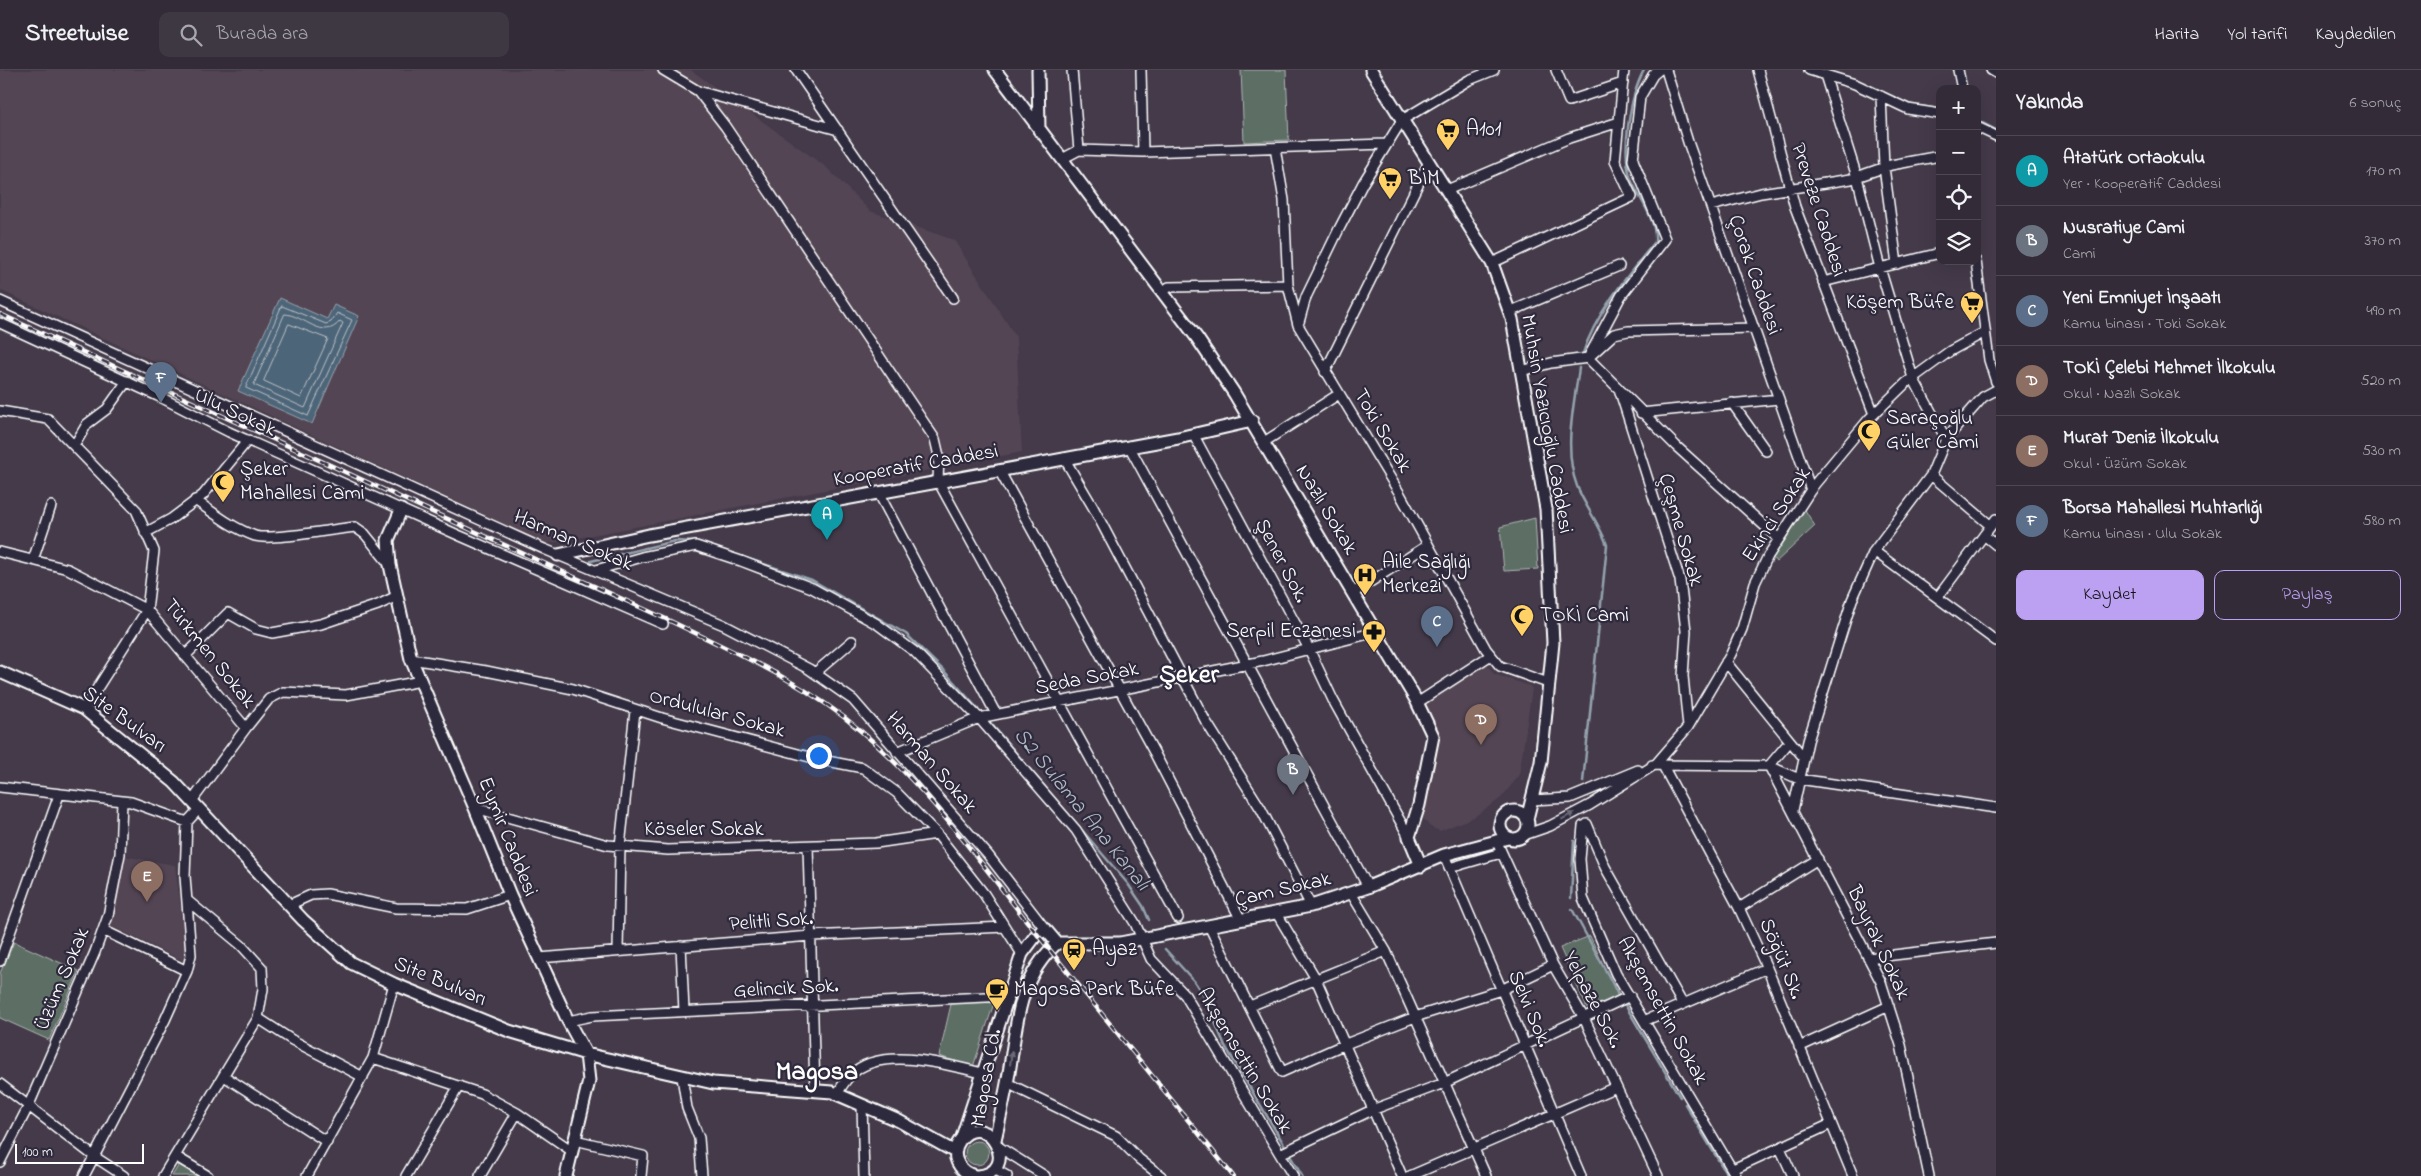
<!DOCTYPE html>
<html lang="tr">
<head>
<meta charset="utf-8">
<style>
  body { margin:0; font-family:"Indie Flower",sans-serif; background:#3e3843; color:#f1f3f6 }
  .controls { position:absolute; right:15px; top:15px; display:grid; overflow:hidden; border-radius:10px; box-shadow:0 5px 20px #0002 }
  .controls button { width:45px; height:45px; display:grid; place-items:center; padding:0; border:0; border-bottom:1px solid #4e4853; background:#332c38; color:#f1f3f6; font:25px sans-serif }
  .scale { position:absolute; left:15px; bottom:12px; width:129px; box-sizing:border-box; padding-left:5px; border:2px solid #fff; border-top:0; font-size:14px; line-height:18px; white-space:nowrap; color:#fff; -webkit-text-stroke:4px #2f2a3d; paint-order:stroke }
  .you { position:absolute; left:818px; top:685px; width:18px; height:18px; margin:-12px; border:4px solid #fff; border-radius:50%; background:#1a73e8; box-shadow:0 0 0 8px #1a73e833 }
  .badge { display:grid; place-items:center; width:32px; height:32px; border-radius:50%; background:#bca0f2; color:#fff; font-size:16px; font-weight:700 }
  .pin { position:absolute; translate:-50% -41px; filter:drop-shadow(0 1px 2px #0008) }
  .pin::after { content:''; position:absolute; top:26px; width:18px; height:15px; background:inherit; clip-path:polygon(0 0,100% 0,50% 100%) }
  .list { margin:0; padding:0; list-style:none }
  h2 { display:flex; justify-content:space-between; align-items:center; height:65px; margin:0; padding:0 20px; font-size:21px }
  h2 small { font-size:16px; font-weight:400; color:#a9a7ae }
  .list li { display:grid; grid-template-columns:32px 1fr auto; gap:15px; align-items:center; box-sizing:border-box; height:70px; padding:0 20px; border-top:1px solid #4e4853 }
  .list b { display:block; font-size:19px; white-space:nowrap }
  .list p { margin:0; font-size:16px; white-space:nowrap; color:#a9a7ae }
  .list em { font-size:16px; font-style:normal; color:#a9a7ae }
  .actions { display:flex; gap:10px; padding:15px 20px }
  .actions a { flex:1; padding:11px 0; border:1px solid #bca0f2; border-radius:10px; text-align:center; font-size:18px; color:#bca0f2 }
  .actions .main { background:#bca0f2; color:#111 }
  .icon { flex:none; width:28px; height:28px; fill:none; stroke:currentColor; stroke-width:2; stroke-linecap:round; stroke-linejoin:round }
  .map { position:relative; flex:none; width:1996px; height:1106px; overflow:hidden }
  header { display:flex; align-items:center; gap:30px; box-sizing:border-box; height:70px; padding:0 25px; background:#332c38; border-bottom:1px solid #4e4853 }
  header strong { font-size:24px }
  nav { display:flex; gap:28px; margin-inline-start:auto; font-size:18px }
  .search { width:350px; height:45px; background:#3e3843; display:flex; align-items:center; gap:12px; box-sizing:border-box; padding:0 18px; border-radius:10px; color:#a9a7ae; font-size:19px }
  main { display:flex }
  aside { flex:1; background:#332c38 }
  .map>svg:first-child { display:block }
  .built { fill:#534553 }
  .green { fill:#5d6e65; stroke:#aeb6b2 }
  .water { fill:#4e6578; stroke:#95a3ae }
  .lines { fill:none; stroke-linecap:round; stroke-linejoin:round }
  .shore { stroke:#b8c1c9; stroke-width:1 }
  .stream { stroke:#95a3ae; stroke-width:2.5 }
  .street-casing { stroke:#fff; stroke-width:12 }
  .secondary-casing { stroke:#fff; stroke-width:15 }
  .street { stroke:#2f2a3d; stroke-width:9 }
  .secondary { stroke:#2f2a3d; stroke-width:11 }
  .rail-casing { stroke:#fff; stroke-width:4.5 }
  .rail { stroke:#2f2a3d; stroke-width:2.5; stroke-dasharray:8; stroke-linecap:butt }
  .oneway { fill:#6d6a77 }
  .labels { text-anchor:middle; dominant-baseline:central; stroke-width:4.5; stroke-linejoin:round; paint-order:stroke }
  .poi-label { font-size:21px; fill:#fff; stroke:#2f2a3d; text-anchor:start }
  .street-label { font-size:21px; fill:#fff; stroke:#2f2a3d }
  .water-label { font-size:22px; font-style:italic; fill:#afbac2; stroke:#2f2a3d }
  .district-label { font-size:26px; font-weight:bold; fill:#fff; stroke:#2f2a3d }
</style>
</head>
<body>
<header>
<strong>Streetwise</strong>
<div class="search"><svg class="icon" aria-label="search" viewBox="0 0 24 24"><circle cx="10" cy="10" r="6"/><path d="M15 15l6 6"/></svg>Burada ara</div>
<nav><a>Harita</a><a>Yol tarifi</a><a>Kaydedilen</a></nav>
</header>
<main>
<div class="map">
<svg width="1996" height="1106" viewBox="0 0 1996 1106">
  <rect width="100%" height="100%" fill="#443a4a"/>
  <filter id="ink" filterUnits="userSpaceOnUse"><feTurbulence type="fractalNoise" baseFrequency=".02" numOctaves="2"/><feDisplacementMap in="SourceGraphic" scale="10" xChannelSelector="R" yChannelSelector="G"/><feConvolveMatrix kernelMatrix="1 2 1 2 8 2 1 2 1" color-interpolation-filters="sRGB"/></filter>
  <g filter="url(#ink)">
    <path class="built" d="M0 0H691L826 97 870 141 954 170 1016 267 1022 382 547 474 0 220Z
      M1487 594 1494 604 1530 616 1532 619 1519 706 1500 729 1474 747 1440 761 1430 757 1423 748 1438 666 1426 631 1482 595Z
      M123 786 175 795 187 888 184 891 111 856Z"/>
    <path class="green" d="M1241 0H1286L1289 70 1244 72Z
      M1805 440 1815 456 1776 492 1773 488Z
      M1535 448 1538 499 1504 501 1500 457Z
      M1590 866 1618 927 1587 938 1560 878Z
      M14 872 79 901 49 970 0 948V903Z
      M952 930 994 933 973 997 939 986Z
      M965 1083a12 12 0 1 1 24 0a12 12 0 1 1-24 0Z
      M180 1093 201 1106H172Z"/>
    <path class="water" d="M280 228 327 249 334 235 359 246 312 354 238 321Z"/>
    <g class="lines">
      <path class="shore" d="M282 236 326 254 331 252 337 243 352 250 308 346 246 318Z
        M285 244C304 245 324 272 340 251L343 253 305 338 254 315Z
        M289 254 328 269 301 328 264 311Z"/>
      <path class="stream" d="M1900 31 1914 36
        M1919 36 1940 39
        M1977 50 1996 60
        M1582 286C1595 244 1627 206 1655 172 1657 151 1641 131 1632 112 1620 84 1630 26 1644 0
        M1579 298C1574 336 1563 379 1577 416 1585 437 1600 454 1607 475L1583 712
        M591 491 675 471 698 472 812 510 906 564 945 602 978 639
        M988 650 1128 814 1143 836 1149 850
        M1571 828 1574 771
        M1572 839 1619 925
        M1165 879 1194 911 1204 926 1225 976 1285 1076
        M1624 933 1680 1027
        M1685 1034 1728 1106
        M1289 1084 1302 1106"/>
      <g class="street-casing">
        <path id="street" d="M663 0 698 21 725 56 935 369 939 386 938 411 1178 848
          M796 0 953 228
          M1072 0 1079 80
          M1141 0 1143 82
          M1556 0 1569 31 1623 13
          M1659 0 1653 5 1640 27 1633 90 1665 169 1621 226 1588 288 1619 319 1680 510 1686 561 1683 606 1688 657
          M1666 0 1688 72 1811 420
          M1758 0 1795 137 1874 344
          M1809 0 1855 14 1908 39 1940 44
          M1958 0 1962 19
          M1991 0 1996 3
          M1825 5 1857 107 1880 198 1913 308 1946 369 1983 327 1996 320
          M698 21 838 60
          M1881 26 1884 97 1897 194
          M1977 57 1996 66
          M1275 78 1284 130 1288 215 1298 255 1400 424 1486 579 1500 596 1548 613
          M1062 89 1079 80 1143 82 1386 74
          M1447 120 1569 68 1619 52
          M1711 136 1761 123 1851 109 1891 95 1940 86
          M1976 191 1989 290 1996 312
          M1492 193 1632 127 1615 91 1624 0
          M1823 212 1940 183
          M1162 222 1169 217 1288 215
          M0 231 544 479 724 555 809 599 853 630 988 785 1046 860
          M1509 242 1619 196
          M1299 252 1306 227 1339 159 1363 113 1402 50 1469 10 1494 0
          M0 253 162 328 229 362 458 465 663 554
          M1521 301 1551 293 1588 288 1614 264 1628 261 1754 258
          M1325 302 1429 92
          M1621 321 1676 376 1779 469
          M1732 333 1766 381
          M0 341 48 349 136 440 154 481 147 540 246 658 192 731
          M1641 343 1779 329
          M1193 364 1309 579 1333 630 1409 767
          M1264 372 1339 324
          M74 376 87 354 107 339 127 311
          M1129 376 1368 817
          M1064 388 1093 437 1205 650 1261 739 1311 836
          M999 400 1154 682 1241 850
          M1931 405 1991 456
          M878 422 996 644
          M195 430C214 443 232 458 255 466 272 471 333 459 355 457L365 464 390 495
          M145 463 171 449 203 425 248 370
          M1984 465 1996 475
          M1874 481 1996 571
          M0 482 68 499 147 540 84 639
          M33 490 51 436
          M596 500 642 487 696 476 741 491 812 518 877 554 915 582 979 648 1076 760 1135 853 1151 889 1185 925 1293 1106
          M1353 523 1428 475
          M1938 527 1996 449
          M185 586 228 543 256 559 272 563 321 554 378 535 397 526
          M411 589 486 601 573 619 662 648 817 689 863 698 897 723 937 764 984 824 1022 884
          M1726 592 1804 688
          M815 603 852 571
          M1417 633 1491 585
          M246 658 269 629 283 622 346 625 421 611
          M1790 671 1769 696 1881 912 1901 975 1929 1106
          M897 682 979 648 1263 591 1376 562
          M1662 694 1739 838 1767 898 1853 1106
          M1652 695 1769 696 1799 709 1996 738
          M0 717 131 732 187 752
          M1531 730 1570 728 1638 700
          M475 738 608 775 668 780 876 773 937 764
          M1793 740 1808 671 1852 530 1874 481 1931 405 1946 369
          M1587 754 1605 797 1682 933
          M1583 756 1580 789 1583 828 1616 904 1736 1106
          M1524 765 1550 756 1590 735 1656 694 1688 657 1731 584 1742 559 1755 513 1768 486 1814 415 1869 349 1906 313 1950 281 1985 262
          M1496 770 1553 895 1584 948 1658 1106
          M808 776 815 1020
          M1444 785 1581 1106
          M1449 798 1501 783
          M1351 823 1386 881 1486 1106
          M188 831 241 875 262 898 263 919 258 948 292 970 363 1007
          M289 835 311 825 327 824 396 838 467 839 510 825
          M1739 838 1818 789
          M1276 842 1316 909 1402 1106
          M1209 856 1282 1002 1343 975 1415 947 1501 920 1553 895
          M103 860 187 901
          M681 876 684 941
          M618 881 620 776 635 641
          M539 888 811 866 1005 857
          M1868 888 1996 873
          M0 891 59 725
          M1250 936 1386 881
          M568 951 592 946 1007 926
          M1644 951 1767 898
          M1799 977 1889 936
          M373 988 482 1024 517 1043 572 1081
          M224 1006 327 1072
          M682 1007 687 1038 699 1068 702 1106
          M1007 1013 1116 1066 1139 1089 1161 1106
          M0 1014 95 1087 124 1106
          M837 1024C841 1018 845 1010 851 1005 879 975 948 995 982 1003
          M862 1035 864 1106
          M575 1070 643 1086 641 1106
          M999 1077 1045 1106
          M1780 1078 1793 1106
          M1280 1084 1372 1040 1444 1013 1630 926
          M175 1086 208 1106
          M0 1092 28 1037 95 882 108 846 120 784 122 731
          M994 1099 1007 1106
          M1733 1099 1831 1054
          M84 1106 165 950 187 901 191 885 185 806 187 752 199 739
          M163 1106 258 948
          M307 1106 373 988 394 914
          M406 1106 459 1016
          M480 1106 517 1043
          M1410 1106 1616 1017"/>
      </g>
      <g class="secondary-casing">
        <path id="secondary" d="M995 0 1197 268 1234 323 1416 630 1433 666 1419 735 1409 767 1421 796
          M1038 0 1039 60
          M1371 0 1492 193 1512 249 1546 439 1553 573 1541 692 1527 749
          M401 440 388 470 390 495 411 589 475 738 510 825 568 951 586 984 589 1011 566 1106
          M558 485 649 465 1178 368 1252 351
          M0 602 84 639 174 712 303 850 351 893 394 914 509 961 586 984 713 1013 832 1022 899 1051 955 1082
          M1500 755a14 14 0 1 1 28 0a14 14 0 1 1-28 0Z
          M1057 873H1120L1311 836 1368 817 1444 785 1508 768
          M962 1067 1022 884 1037 864 1046 860 1057 873
          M995 1070C1000 1048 1005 1025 1009 1003 1017 954 1017 910 1057 873
          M975 1106C959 1102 949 1085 960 1070 986 1036 1024 1103 977 1106"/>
      </g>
      <use href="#street" class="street"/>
      <use href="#secondary" class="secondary"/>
      <g class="rail-casing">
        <path id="rail" d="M0 244 666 549C734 582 805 612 862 662 930 720 981 794 1037 864 1102 944 1168 1025 1233 1106"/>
      </g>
      <use href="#rail" class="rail"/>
    </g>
    <defs><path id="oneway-solid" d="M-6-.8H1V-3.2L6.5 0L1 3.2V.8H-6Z" transform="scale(1.25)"/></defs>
    <g class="oneway">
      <use href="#oneway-solid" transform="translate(1568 746) rotate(-28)"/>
      <use href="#oneway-solid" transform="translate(1011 988) rotate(-82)"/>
    </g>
  </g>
  <defs>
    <g id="supermarket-pin" transform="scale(1.25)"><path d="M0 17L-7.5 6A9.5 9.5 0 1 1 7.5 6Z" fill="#ffd166" stroke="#2f2a3d"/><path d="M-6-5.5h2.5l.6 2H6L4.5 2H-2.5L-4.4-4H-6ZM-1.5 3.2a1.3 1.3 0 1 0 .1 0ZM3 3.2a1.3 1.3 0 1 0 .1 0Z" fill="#111"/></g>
    <g id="mosque-pin" transform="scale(1.25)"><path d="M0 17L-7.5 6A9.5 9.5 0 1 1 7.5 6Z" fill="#ffd166" stroke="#2f2a3d"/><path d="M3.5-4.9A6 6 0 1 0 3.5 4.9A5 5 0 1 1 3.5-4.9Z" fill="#111"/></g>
    <g id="hospital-pin" transform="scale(1.25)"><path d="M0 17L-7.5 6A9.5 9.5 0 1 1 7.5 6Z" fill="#ffd166" stroke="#2f2a3d"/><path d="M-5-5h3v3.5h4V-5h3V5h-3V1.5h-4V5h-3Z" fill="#111"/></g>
    <g id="pharmacy-pin" transform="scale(1.25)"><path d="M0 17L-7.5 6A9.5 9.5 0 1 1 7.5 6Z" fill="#ffd166" stroke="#2f2a3d"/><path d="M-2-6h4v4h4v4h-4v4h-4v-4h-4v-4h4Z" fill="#111"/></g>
    <g id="station-pin" transform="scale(1.25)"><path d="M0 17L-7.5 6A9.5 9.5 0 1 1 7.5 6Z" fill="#ffd166" stroke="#2f2a3d"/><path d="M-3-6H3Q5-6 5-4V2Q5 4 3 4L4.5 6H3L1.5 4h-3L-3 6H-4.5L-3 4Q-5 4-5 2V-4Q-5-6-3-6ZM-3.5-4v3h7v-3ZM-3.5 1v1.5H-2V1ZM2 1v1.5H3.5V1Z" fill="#111"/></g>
    <g id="cafe-pin" transform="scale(1.25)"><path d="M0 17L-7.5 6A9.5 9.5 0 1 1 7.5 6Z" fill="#ffd166" stroke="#2f2a3d"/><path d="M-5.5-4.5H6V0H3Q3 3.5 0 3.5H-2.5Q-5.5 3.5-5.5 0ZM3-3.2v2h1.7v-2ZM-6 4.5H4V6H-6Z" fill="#111"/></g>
  </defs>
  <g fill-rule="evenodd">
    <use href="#supermarket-pin" x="1448" y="60"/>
    <use href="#supermarket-pin" x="1390" y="109"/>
    <use href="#supermarket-pin" x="1972" y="233"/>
    <use href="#mosque-pin" x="1869" y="361"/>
    <use href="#mosque-pin" x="223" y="412"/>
    <use href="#hospital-pin" x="1365" y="505"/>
    <use href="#mosque-pin" x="1522" y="546"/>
    <use href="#pharmacy-pin" x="1374" y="562"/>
    <use href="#station-pin" x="1074" y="880"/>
    <use href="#cafe-pin" x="997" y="920"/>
  </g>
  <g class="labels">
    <g class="poi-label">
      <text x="1466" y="60">A101</text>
      <text x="1408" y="109">BİM</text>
      <text x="1954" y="233" text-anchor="end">Köşem Büfe</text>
      <text x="1886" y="349">Saraçoğlu<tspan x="1886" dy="24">Güler Cami</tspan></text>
      <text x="240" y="400">Şeker<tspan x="240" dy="24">Mahallesi Cami</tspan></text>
      <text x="1382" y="493">Aile Sağlığı<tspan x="1382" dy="24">Merkezi</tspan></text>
      <text x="1540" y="546">TOKİ Cami</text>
      <text x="1356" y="562" text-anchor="end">Serpil Eczanesi</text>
      <text x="1092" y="880">Ayaz</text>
      <text x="1014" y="920">Magosa Park Büfe</text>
    </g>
    <g class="street-label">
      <text transform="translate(1818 140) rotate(72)">Preveze Caddesi</text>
      <text transform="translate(1754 205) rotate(71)">Çorak Caddesi</text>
      <text transform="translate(235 343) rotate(25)">Ulu Sokak</text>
      <text transform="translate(1546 354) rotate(80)">Muhsin Yazıcıoğlu Caddesi</text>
      <text transform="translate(1382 361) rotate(59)">Toki Sokak</text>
      <text transform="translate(916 396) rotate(-10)">Kooperatif Caddesi</text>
      <text transform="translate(1326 440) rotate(59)">Nazlı Sokak</text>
      <text transform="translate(1777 445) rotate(-57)">Ekinci Sokak</text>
      <text transform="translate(1680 460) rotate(74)">Çeşme Sokak</text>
      <text transform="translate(573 471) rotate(23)">Harman Sokak</text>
      <text transform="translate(1281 491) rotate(62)">Şener Sok.</text>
      <text transform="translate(209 584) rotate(51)">Türkmen Sokak</text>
      <text transform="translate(1087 609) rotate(-11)">Seda Sokak</text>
      <text transform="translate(717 644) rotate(15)">Ordulular Sokak</text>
      <text transform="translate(124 650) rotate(36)">Site Bulvarı</text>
      <text transform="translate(931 693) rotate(49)">Harman Sokak</text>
      <text x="704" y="760">Köseler Sokak</text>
      <text transform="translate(507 767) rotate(68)">Eymir Caddesi</text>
      <text transform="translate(1283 820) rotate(-13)">Çam Sokak</text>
      <text transform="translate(771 852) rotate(-4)">Pelitli Sok.</text>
      <text transform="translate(1878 873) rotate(65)">Bayrak Sokak</text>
      <text transform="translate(1781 889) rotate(67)">Söğüt Sk.</text>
      <text transform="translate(63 909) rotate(-67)">Üzüm Sokak</text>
      <text transform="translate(440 912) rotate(23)">Site Bulvarı</text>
      <text transform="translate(786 919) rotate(-3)">Gelincik Sok.</text>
      <text transform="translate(1592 930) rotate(62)">Yelpaze Sok.</text>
      <text transform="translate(1529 939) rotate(67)">Selvi Sok.</text>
      <text transform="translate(1662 941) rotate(61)">Akşemsettin Sokak</text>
      <text transform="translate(1244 991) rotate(59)">Akşemsettin Sokak</text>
      <text transform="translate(987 1008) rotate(-80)">Magosa Cd.</text>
    </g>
    <g class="water-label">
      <text transform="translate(1081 740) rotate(51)">S2 Sulama Ana Kanalı</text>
    </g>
    <g class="district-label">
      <text x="1189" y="606">Şeker</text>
      <text x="817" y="1003">Magosa</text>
    </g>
  </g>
</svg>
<div class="controls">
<button>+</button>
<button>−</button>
<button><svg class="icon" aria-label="locate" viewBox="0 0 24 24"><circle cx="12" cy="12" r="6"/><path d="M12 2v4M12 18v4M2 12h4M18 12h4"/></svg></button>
<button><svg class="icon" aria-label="layers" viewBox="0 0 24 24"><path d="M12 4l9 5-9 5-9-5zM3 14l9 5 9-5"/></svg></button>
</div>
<div class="scale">100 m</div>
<div class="you"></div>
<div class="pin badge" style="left:827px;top:470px;background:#0f9aa8">A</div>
<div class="pin badge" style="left:1293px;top:725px;background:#6b7280">B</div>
<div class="pin badge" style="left:1437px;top:577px;background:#5c6f8a">C</div>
<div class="pin badge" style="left:1481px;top:675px;background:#8d6e63">D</div>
<div class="pin badge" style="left:147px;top:832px;background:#8d6e63">E</div>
<div class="pin badge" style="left:161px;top:333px;background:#5c6f8a">F</div>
</div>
<aside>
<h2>Yakında<small>6 sonuç</small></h2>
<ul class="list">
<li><span class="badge" style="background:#0f9aa8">A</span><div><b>Atatürk Ortaokulu</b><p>Yer · Kooperatif Caddesi</p></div><em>170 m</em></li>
<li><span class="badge" style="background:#6b7280">B</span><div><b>Nusratiye Cami</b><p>Cami</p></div><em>370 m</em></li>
<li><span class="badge" style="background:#5c6f8a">C</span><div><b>Yeni Emniyet İnşaatı</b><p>Kamu binası · Toki Sokak</p></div><em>490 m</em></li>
<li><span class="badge" style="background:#8d6e63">D</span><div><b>TOKİ Çelebi Mehmet İlkokulu</b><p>Okul · Nazlı Sokak</p></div><em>520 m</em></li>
<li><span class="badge" style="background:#8d6e63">E</span><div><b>Murat Deniz İlkokulu</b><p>Okul · Üzüm Sokak</p></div><em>530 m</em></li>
<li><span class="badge" style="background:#5c6f8a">F</span><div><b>Borsa Mahallesi Muhtarlığı</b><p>Kamu binası · Ulu Sokak</p></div><em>580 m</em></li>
</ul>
<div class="actions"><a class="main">Kaydet</a><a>Paylaş</a></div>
</aside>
</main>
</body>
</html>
